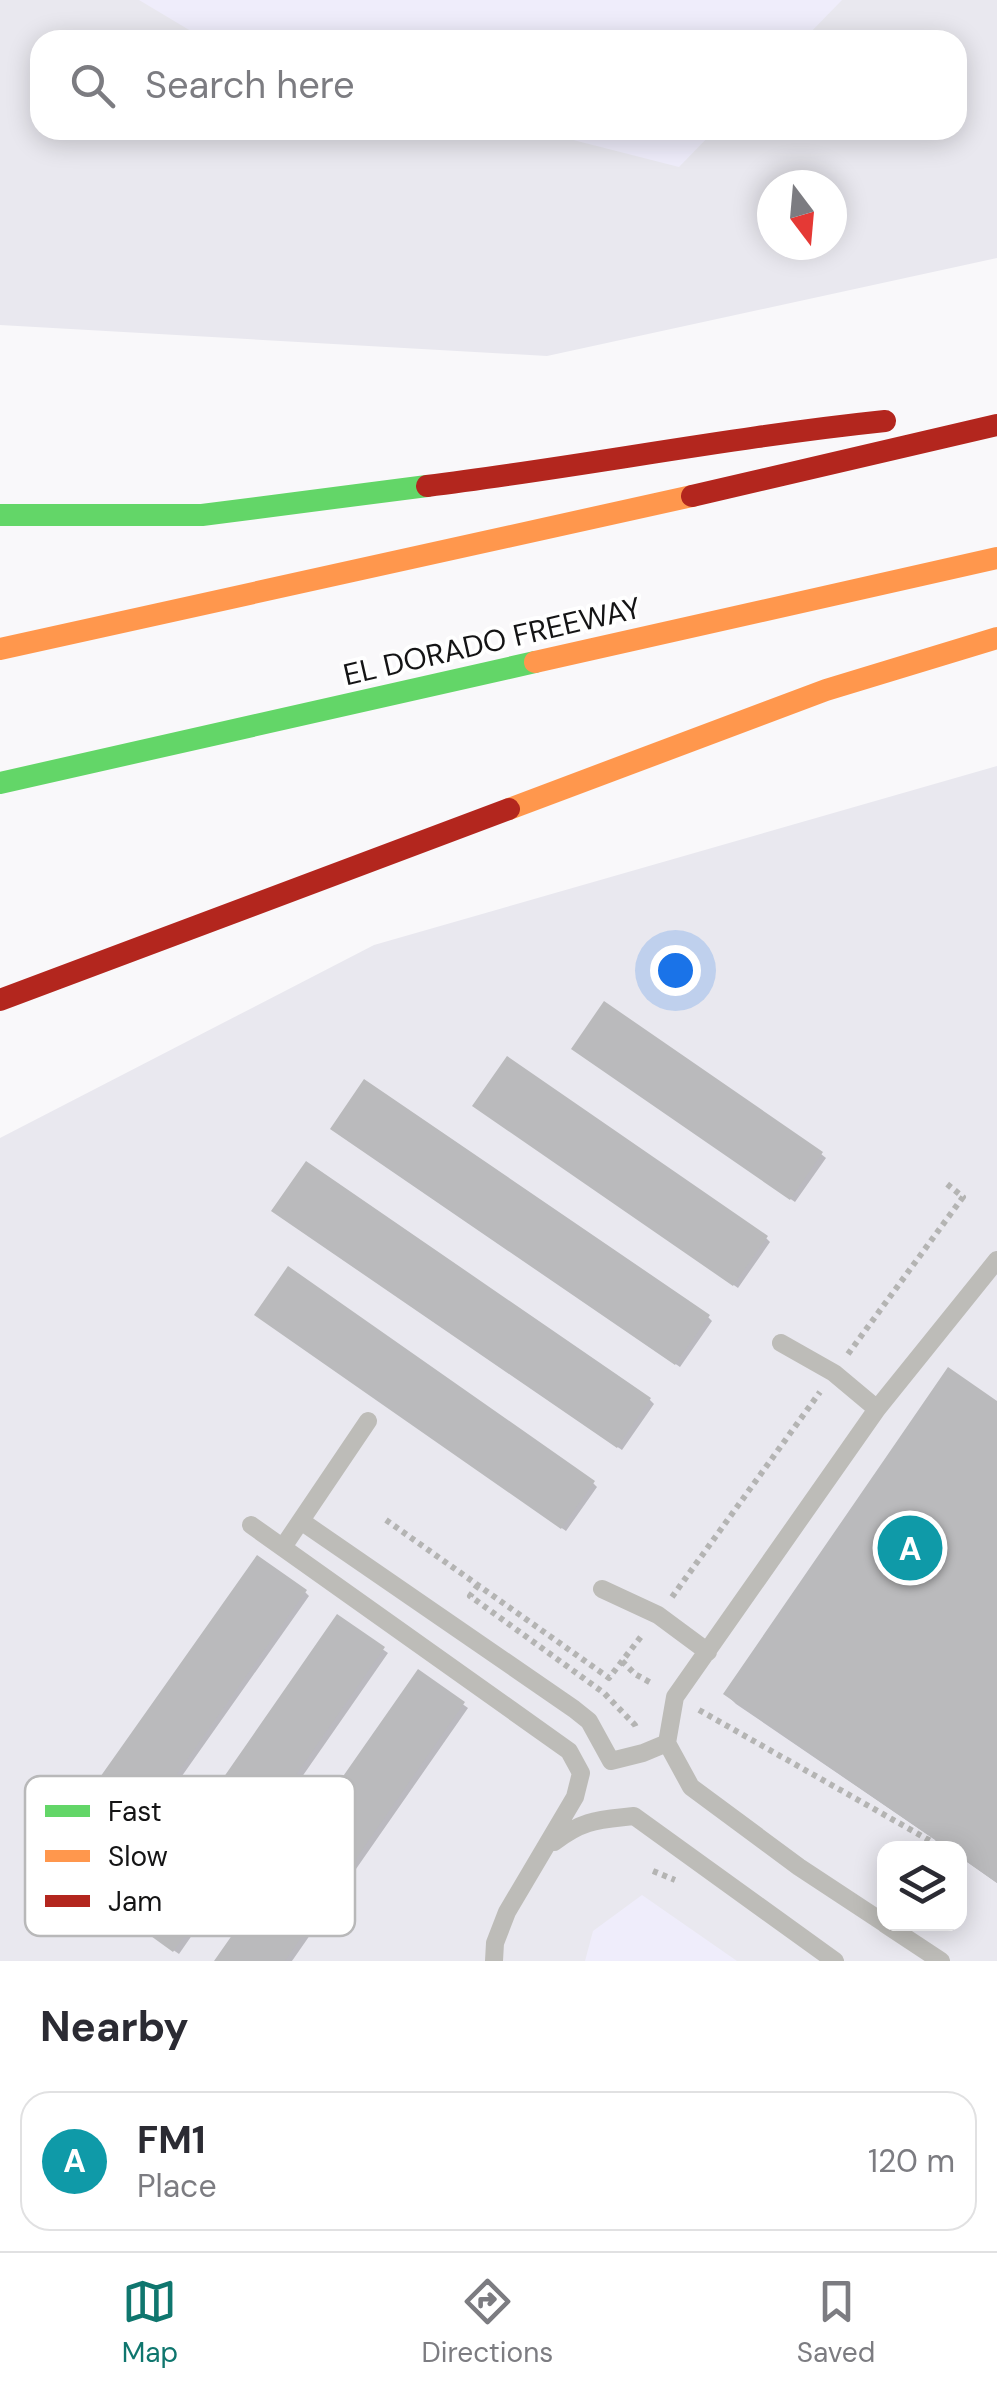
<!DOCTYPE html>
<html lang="en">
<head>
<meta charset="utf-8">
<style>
  body { margin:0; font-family:"DM Sans",sans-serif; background:#f7f7f7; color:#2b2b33 }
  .controls { position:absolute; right:30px; bottom:30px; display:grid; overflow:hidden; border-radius:20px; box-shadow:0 5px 25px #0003 }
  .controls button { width:90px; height:90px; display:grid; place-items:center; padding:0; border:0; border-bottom:2px solid #e1e1e2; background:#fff; color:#2b2b33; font:50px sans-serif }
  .compass { position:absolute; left:757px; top:170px; width:90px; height:90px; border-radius:50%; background:#fff; box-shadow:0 5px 25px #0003; rotate:164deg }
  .you { position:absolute; left:675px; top:970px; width:35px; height:35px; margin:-25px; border:8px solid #fff; border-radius:50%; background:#1a73e8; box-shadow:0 0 0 15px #1a73e833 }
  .badge { display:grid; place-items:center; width:65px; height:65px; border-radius:50%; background:#0f766e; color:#fff; font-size:32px; font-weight:700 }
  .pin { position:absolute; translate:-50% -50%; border:5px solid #fff; box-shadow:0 2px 10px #0006 }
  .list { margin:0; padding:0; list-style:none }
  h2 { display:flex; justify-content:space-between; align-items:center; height:130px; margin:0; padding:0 40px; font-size:42px }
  h2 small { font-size:32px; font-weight:400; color:#7c7c81 }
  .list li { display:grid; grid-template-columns:65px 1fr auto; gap:30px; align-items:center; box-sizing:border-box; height:140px; margin:0 20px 20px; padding:0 20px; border:2px solid #e1e1e2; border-radius:30px }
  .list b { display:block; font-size:38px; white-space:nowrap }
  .list p { margin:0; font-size:32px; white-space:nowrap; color:#7c7c81 }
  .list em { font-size:32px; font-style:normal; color:#7c7c81 }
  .icon { flex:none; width:55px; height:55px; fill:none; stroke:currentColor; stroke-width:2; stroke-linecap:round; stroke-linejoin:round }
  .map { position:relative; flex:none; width:997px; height:1961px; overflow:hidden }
  .search { position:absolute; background:#fff; box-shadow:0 5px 25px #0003; left:30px; right:30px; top:30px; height:110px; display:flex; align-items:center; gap:25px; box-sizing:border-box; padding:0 35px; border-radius:30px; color:#7c7c81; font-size:38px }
  .sheet { height:290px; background:#fff }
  nav { display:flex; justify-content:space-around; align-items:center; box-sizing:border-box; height:140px; border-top:2px solid #e1e1e2; background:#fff; font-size:28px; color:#7c7c81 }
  nav a { display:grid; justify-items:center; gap:5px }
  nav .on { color:#0f766e }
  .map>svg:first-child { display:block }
  .built { fill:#e9e8ef; fill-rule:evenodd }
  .green { fill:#efedfb }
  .shadow { fill:#0003 }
  .building { fill:#bababc }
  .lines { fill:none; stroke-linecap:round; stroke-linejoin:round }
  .path { stroke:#b4b4b3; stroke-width:6; stroke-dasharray:5 5; stroke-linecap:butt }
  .lane { stroke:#bdbcb8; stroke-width:18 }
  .fast { stroke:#63d668; stroke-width:22 }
  .slow { stroke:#ff974d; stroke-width:22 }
  .jam { stroke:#b3261e; stroke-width:22 }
  .labels { text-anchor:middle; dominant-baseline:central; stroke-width:8; stroke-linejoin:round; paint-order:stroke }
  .street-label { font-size:30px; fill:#141415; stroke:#fff }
  .key { fill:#fff; stroke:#b8b8b9; stroke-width:2.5 }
  .key-label { font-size:28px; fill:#141415 }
</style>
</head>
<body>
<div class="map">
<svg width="997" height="1961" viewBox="0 0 997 1961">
  <rect width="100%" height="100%" fill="#f9f8fa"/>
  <path class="built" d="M0 0H997V258L547 356 0 325ZM40 40H957V130H40ZM772 185H832V245H772Z
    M997 766V1961H0V1138L374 945ZM884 1848H960V1924H884Z"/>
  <path class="green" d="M139 0H842L803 40H206Z
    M534 130H715L679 167Z
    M642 1895 737 1961H585L593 1931Z"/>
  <path class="shadow" d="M578 1053 821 1154 826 1158 795 1202Z
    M480 1110 766 1238 770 1242 738 1288Z
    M338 1133 708 1317 712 1321 680 1367Z
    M279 1215 650 1400 654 1404 622 1450Z
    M262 1318 593 1483 597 1487 566 1531Z
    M997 1404V1883L960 1857V1848H947L736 1704 726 1694Z
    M305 1592 309 1596 129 1851 82 1818Z
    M338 1618 388 1653 179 1954 133 1922Z
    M418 1672 468 1708 292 1961H217Z"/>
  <path class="building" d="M604 1001 823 1152 790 1200 571 1049Z
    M507 1056 768 1236 733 1286 472 1106Z
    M364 1079 710 1315 675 1365 330 1129Z
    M306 1161 651 1398 617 1448 271 1211Z
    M288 1266 595 1481 561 1529 254 1315Z
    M948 1367 997 1401V1883L960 1857V1848H947L723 1694Z
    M257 1555 307 1590 124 1849 74 1814Z
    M337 1614 385 1647 173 1952 126 1918Z
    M418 1669 465 1702 285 1961H214Z"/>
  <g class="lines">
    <path class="path" d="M848 1354 963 1197 947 1184
      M386 1520 609 1678 643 1634
      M478 1585 470 1596 604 1693 635 1725 637 1730
      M672 1597 820 1392
      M622 1661 635 1674 653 1684
      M699 1710 943 1848
      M960 1858 966 1862
      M653 1871 675 1880"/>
    <path class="lane" d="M781 1343 834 1373 877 1409
      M301 1521 574 1709 589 1721 611 1761 643 1753 667 1743
      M251 1525 569 1751 581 1773 575 1797 507 1912 495 1943 494 1961
      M283 1547 368 1421
      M602 1589 658 1615 708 1652
      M554 1842C584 1819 599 1820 634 1816L835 1961
      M884 1923 799 1867 691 1787 667 1743 675 1697 877 1409 997 1260
      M885 1924 941 1961"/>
    <path class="fast" d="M0 515H202L427 486
      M0 783 535 662"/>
    <path class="slow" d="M0 649 692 496
      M535 662 997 558
      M509 809 826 690 997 638"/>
    <path class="jam" d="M427 486C580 467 732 437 885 421
      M692 496 997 425
      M0 1000 509 809"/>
  </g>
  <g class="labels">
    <g class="street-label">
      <text transform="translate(492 641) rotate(-13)">EL DORADO FREEWAY</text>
    </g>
  </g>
  <rect x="25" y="1776" width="330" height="160" rx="15" class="key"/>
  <rect x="45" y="1805" width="45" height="12" fill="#63d668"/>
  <rect x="45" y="1850" width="45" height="12" fill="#ff974d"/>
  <rect x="45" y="1895" width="45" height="12" fill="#b3261e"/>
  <g class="key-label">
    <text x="108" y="1821">Fast</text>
    <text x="108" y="1866">Slow</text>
    <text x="108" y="1911">Jam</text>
  </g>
</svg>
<div class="controls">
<button><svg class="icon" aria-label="layers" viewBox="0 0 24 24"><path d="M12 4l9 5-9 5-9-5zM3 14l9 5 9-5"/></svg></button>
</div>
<svg class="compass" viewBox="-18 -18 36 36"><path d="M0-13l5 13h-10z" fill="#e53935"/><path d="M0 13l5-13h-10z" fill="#7c7c81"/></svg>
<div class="you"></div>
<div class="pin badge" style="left:910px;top:1548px;background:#0f9aa8">A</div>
<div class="search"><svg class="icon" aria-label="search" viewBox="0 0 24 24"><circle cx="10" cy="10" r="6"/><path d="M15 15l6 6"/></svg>Search here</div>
</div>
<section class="sheet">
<h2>Nearby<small></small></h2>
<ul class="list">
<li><span class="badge" style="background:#0f9aa8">A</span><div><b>FM1</b><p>Place</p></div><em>120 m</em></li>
</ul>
</section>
<nav>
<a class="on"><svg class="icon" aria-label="map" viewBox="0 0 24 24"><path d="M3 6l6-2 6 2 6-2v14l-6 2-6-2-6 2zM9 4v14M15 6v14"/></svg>Map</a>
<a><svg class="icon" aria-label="directions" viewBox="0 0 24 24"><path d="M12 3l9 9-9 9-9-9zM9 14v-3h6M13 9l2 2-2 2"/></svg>Directions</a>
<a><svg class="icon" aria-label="saved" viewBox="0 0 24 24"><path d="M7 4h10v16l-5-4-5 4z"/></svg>Saved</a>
</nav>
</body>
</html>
